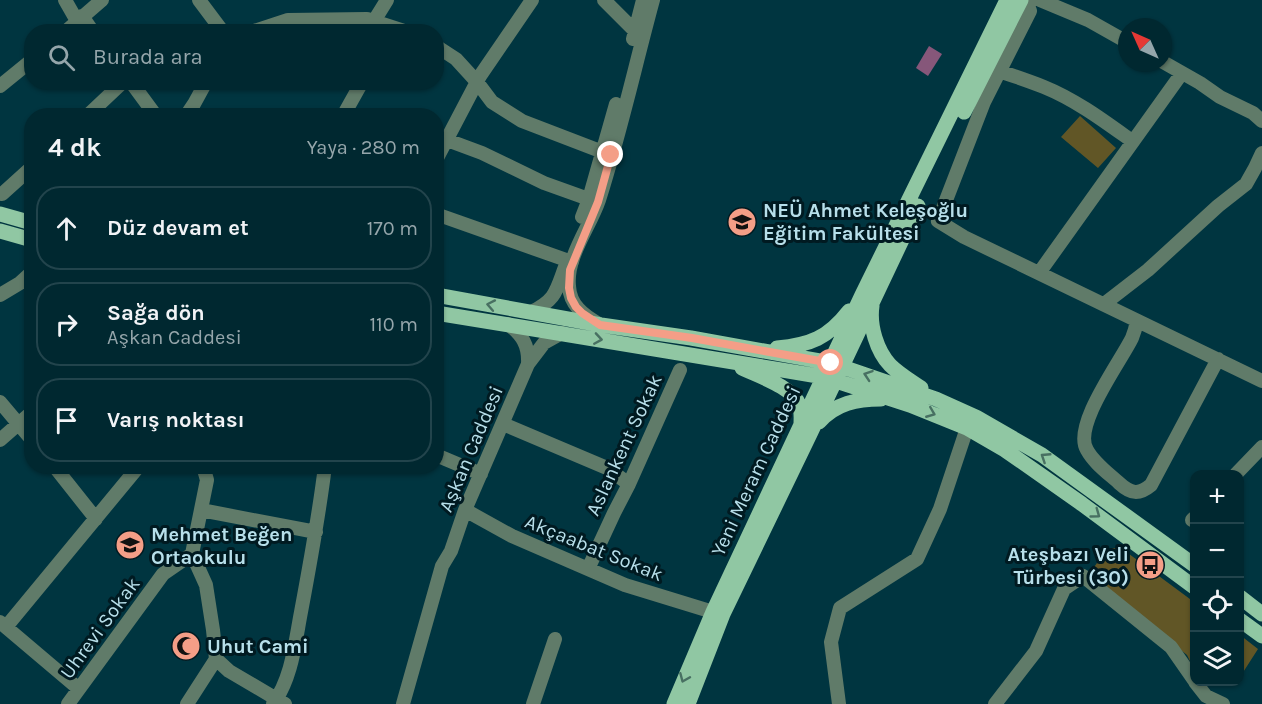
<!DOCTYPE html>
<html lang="tr">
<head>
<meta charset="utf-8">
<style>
  body { margin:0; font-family:Karla,sans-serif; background:#0e343c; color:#f1f3f6 }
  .controls { position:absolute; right:18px; bottom:18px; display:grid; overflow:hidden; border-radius:12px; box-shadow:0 2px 4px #0004 }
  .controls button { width:54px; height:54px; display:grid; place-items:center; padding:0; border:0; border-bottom:2px solid #22444c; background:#002830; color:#f1f3f6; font:30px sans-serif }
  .compass { position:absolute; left:1118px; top:18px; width:54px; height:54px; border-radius:50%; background:#002830; box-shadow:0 2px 4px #0004; rotate:315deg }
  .stop { position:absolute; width:18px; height:18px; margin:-14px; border:4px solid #f49e87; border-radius:50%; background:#fff }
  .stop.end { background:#f49e87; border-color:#fff; box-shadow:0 2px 6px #0008 }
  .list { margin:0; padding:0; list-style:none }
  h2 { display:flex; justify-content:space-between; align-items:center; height:78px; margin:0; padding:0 24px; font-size:26px }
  h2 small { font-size:20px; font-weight:400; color:#95a6ab }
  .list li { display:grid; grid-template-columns:39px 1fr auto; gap:18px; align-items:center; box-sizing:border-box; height:84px; margin:0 12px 12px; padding:0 12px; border:2px solid #22444c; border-radius:24px }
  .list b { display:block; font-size:22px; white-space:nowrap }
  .list p { margin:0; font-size:20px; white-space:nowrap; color:#95a6ab }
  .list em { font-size:20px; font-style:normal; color:#95a6ab }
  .icon { flex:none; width:33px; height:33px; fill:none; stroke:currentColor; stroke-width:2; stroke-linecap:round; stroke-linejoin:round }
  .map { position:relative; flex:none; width:1262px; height:704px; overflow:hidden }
  .search { position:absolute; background:#002830; box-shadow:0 2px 4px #0004; left:24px; top:24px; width:420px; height:66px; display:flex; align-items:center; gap:15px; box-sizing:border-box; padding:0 21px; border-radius:24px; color:#95a6ab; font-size:22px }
  .panel { position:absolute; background:#002830; box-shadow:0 2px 4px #0004; left:24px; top:108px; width:420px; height:366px; border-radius:24px }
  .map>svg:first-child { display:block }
  .green { fill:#615626 }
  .water { fill:#86577a }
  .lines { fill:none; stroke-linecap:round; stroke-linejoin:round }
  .minor { stroke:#607b69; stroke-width:14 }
  .major { stroke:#90c7a3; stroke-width:15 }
  .oneway { stroke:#487062 }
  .route { stroke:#f49e87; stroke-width:8 }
  .labels { text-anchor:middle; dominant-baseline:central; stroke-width:6; stroke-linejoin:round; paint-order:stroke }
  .poi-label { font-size:20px; font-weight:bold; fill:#b7dfea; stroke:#001a21; text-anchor:start }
  .street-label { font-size:20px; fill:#b7dfea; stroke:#001a21 }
</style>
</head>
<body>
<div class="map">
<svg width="1262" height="704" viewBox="0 0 1262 704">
  <rect width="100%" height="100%" fill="#003540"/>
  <path class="green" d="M1080 116 1116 148 1098 168 1061 137Z
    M1113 548H1121L1194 602V669L1187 655 1092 579 1090 574C1096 564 1102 554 1113 548Z
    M1240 635 1258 649 1240 677Z"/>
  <path class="water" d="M929 46 942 54 928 76 916 68Z"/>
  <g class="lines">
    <path class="minor" d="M65 0 77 21
      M199 0 223 32
      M604 0 635 31 642 34
      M1026 0 1030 11 984 102 938 221 964 237 1262 381
      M1040 0 1088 20 1127 42
      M82 16 93 32
      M374 21 387 0
      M65 32 102 0
      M251 32 288 20 367 19 407 32
      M633 39 643 0
      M436 46 456 59 477 82 492 102 522 121 608 154
      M1163 62 1200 83 1220 97 1253 113 1262 121
      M999 71C1014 76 1029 81 1044 87 1076 100 1104 121 1132 141
      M131 82 156 116
      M0 86 32 60
      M87 116 123 82
      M186 116 194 104 206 82
      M343 116 362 82
      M447 140 482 153 544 183 597 202
      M436 160 480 76 532 0
      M2 194 32 167
      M436 214 572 262
      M582 217 589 199 616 104
      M1039 273 1182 73
      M0 295 20 283 32 272
      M1104 304 1148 270 1218 206 1246 184 1255 168 1262 153
      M531 312C556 300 556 291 565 267
      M1137 321C1136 326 1134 333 1132 338 1121 361 1072 426 1087 450 1094 463 1108 473 1119 483 1131 494 1139 495 1151 485L1218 359
      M508 324C522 335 529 345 528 364
      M599 324C583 315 570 305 569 286 566 257 590 227 599 200 620 134 635 66 653 0
      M0 402 32 440
      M503 424 607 468 629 484
      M0 440 32 412
      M436 455 481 474
      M54 466 96 519
      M203 466 207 480 192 554 206 585 213 630 216 659 229 671 285 704
      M1236 474 1262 447
      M201 510 316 532
      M465 510 512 536 625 585 713 612
      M1192 520 1194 518
      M588 569 614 513 629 484 680 370
      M0 622 79 689
      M6 627 139 466
      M1195 682 1206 696 1223 704
      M68 704 163 574 192 554
      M187 704 216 659
      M273 704C292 678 295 643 301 612 310 564 319 515 325 466
      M403 704 442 566 451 551 465 510 528 364 544 343 562 333
      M533 704 555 639
      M839 704 831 642 840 608 917 559 940 509 967 428
      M995 704 1036 651 1064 589 1083 576 1171 647 1194 680"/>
    <path class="major" d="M964 112 1021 0
      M0 214 32 223
      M0 231 32 240
      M436 295 601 325 691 338 831 363 936 399 976 417 1042 455 1194 565
      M872 306C869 326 877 351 890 365 899 374 911 381 921 388
      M436 313 824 377 910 405 967 428 1005 450 1082 504 1194 587
      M777 348C810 345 828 338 849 311
      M742 368C758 376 793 387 799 405 802 411 801 418 801 424
      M819 422C836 403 857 399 881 399
      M1240 597 1262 614
      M1240 620 1262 636
      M674 704 713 612 862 295 1007 0
      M688 704 723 614 810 434 918 206"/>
  </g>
  <defs><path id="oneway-chevron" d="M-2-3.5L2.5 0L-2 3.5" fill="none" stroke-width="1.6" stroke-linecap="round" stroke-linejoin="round" transform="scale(1.5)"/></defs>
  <g class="oneway">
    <use href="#oneway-chevron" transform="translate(491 305) rotate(-169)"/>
    <use href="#oneway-chevron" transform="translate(598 339) rotate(9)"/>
    <use href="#oneway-chevron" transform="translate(868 375) rotate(-161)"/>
    <use href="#oneway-chevron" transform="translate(931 413) rotate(22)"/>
    <use href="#oneway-chevron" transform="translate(1045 457) rotate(-147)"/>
    <use href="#oneway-chevron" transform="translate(1096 514) rotate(36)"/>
    <use href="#oneway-chevron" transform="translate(684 678) rotate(113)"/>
  </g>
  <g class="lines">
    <path class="route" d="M611 155 598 202 570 270 569 288 571 298 576 307 582 313 600 325 692 338 831 363"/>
  </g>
  <defs>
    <g id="university-disc" transform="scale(1.5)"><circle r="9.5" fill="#f49e87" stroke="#001a21"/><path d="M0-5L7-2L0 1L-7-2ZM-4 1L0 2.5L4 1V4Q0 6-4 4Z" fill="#111"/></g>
    <g id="school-disc" transform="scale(1.5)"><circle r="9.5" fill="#f49e87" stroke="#001a21"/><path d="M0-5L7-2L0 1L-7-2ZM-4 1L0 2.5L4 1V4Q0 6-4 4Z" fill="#111"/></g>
    <g id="bus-disc" transform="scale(1.5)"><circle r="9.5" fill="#f49e87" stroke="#001a21"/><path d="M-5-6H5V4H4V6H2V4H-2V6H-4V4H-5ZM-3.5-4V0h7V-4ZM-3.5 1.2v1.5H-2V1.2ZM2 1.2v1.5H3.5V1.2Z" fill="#111"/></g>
    <g id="mosque-disc" transform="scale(1.5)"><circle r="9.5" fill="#f49e87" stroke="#001a21"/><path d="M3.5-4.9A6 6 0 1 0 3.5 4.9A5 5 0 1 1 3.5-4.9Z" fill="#111"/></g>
  </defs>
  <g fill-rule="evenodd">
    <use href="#university-disc" x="742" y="222"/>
    <use href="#school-disc" x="130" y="545"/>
    <use href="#bus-disc" x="1150" y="565"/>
    <use href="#mosque-disc" x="186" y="646"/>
  </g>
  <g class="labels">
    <g class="poi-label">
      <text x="763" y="210">NEÜ Ahmet Keleşoğlu<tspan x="763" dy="23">Eğitim Fakültesi</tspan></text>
      <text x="151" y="534">Mehmet Beğen<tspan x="151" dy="23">Ortaokulu</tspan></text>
      <text x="1129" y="554" text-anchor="end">Ateşbazı Veli<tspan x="1129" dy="23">Türbesi (30)</tspan></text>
      <text x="207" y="646">Uhut Cami</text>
    </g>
    <g class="street-label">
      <text transform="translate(624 445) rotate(-65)">Aslankent Sokak</text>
      <text transform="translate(471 449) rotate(-67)">Aşkan Caddesi</text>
      <text transform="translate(756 471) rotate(-65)">Yeni Meram Caddesi</text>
      <text transform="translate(594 548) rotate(22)">Akçaabat Sokak</text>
      <text transform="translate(100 628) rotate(-54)">Uhrevi Sokak</text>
    </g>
  </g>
</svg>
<div class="controls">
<button>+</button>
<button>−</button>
<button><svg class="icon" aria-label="locate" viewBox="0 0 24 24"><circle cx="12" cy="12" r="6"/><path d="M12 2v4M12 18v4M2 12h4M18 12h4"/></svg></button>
<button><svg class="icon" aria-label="layers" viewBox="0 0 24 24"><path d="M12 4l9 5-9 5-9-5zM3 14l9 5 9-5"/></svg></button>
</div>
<svg class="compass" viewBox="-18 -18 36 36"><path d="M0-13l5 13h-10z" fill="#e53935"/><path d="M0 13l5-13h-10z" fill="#95a6ab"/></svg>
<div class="stop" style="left:831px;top:363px"></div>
<div class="stop end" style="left:611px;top:155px"></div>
<div class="search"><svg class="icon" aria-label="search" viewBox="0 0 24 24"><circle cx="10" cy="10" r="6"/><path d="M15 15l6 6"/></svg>Burada ara</div>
<section class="panel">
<h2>4 dk<small>Yaya · 280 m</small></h2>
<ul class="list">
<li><svg class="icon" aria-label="ahead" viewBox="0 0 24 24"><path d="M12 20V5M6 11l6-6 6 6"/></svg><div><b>Düz devam et</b></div><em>170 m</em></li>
<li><svg class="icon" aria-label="right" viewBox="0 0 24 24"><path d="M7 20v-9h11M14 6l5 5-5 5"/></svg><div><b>Sağa dön</b><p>Aşkan Caddesi</p></div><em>110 m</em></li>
<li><svg class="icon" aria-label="arrive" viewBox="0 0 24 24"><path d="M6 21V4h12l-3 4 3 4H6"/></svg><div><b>Varış noktası</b></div></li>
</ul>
</section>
</div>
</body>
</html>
